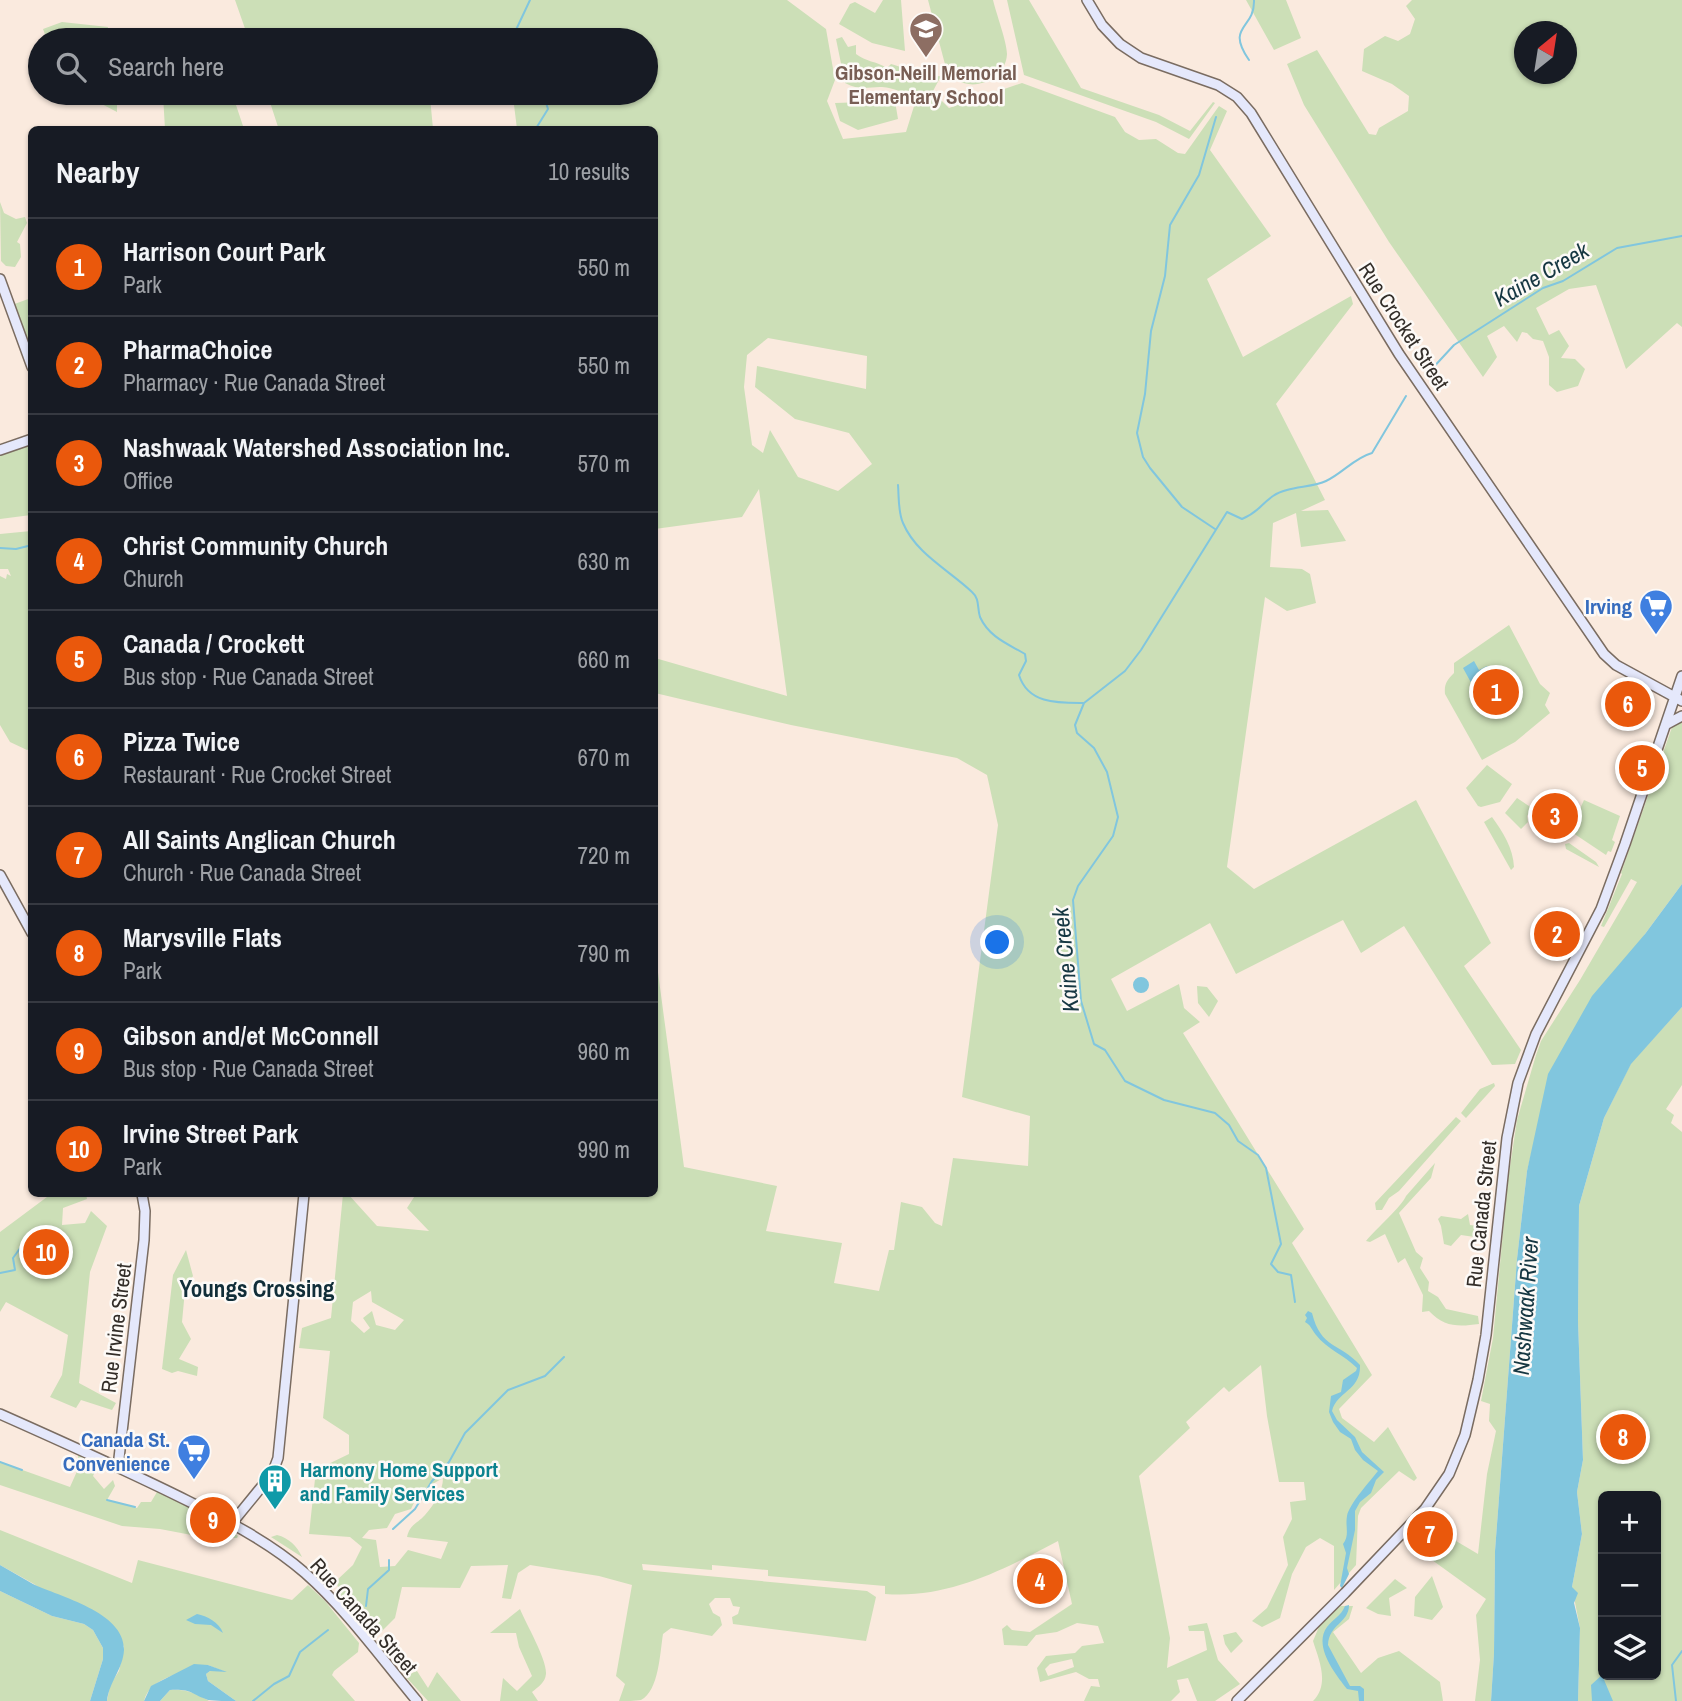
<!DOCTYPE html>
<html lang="en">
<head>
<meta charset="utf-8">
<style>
  body { margin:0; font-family:"Archivo Narrow",sans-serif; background:#20242c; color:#f1f3f6 }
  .controls { position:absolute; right:21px; bottom:21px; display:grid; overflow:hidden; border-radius:10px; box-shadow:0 2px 5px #0004 }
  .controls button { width:63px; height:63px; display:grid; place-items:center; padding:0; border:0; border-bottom:2px solid #363941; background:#171b24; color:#f1f3f6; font:35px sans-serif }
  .compass { position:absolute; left:1514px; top:21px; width:63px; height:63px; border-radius:50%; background:#171b24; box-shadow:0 2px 5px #0004; rotate:30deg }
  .you { position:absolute; left:998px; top:943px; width:24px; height:24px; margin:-18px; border:5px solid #fff; border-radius:50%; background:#1a73e8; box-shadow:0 0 0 10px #1a73e833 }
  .badge { display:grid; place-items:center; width:46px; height:46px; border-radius:50%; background:#ea580c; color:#fff; font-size:23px; font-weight:700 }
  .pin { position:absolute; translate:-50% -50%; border:4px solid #fff; box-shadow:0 2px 7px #0006 }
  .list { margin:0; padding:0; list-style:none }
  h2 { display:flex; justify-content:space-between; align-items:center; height:91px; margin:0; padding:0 28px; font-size:30px }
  h2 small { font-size:23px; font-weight:400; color:#9ea1a6 }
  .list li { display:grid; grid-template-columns:46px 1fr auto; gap:21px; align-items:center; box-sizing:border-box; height:98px; padding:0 28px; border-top:2px solid #363941 }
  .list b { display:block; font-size:26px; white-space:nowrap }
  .list p { margin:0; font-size:23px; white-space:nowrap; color:#9ea1a6 }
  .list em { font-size:23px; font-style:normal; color:#9ea1a6 }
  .icon { flex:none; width:38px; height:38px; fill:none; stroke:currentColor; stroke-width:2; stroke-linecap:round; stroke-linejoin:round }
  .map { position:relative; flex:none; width:1682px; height:1701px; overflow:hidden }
  .search { position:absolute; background:#171b24; box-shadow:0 2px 5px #0004; left:28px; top:28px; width:630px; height:77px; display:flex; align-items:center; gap:18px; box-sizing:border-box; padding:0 24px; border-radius:38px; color:#9ea1a6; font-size:26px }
  .panel { position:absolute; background:#171b24; box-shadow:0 2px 5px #0004; left:28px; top:126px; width:630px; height:1071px; border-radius:10px }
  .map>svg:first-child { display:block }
  .green { fill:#ccdfb7; fill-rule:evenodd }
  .water { fill:#81c6de }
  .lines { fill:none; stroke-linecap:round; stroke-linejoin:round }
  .stream { stroke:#81c6de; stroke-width:2 }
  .secondary-casing { stroke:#7a6c61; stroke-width:12 }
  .secondary { stroke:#e5e8fb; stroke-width:9 }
  .labels { text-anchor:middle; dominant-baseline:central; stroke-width:5; stroke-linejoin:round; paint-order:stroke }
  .education-label { font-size:21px; font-weight:bold; fill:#785e54; stroke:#fdfaf7 }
  .street-label { font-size:21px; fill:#332e29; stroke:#fdfaf7 }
  .shop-label { font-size:21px; font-weight:bold; fill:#366cbe; stroke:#fdfaf7; text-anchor:end }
  .culture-label { font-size:21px; font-weight:bold; fill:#0d838f; stroke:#fdfaf7; text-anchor:start }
  .water-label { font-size:23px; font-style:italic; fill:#163742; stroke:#fdfaf7 }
  .neighbourhood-label { font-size:23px; font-weight:bold; fill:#112e39; stroke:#fdfaf7 }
</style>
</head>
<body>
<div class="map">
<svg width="1682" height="1701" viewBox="0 0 1682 1701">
  <rect width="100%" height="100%" fill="#faeade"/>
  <path class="green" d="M235 0H787L826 29 835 80 827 101 843 139 906 132 915 103 939 98 949 108 1022 83 1115 117 1125 132 1139 140 1156 139 1178 153 1185 154 1219 106 1227 111 1210 150 1271 236 1207 279 1243 357 1351 296 1353 304 1276 404 1325 500 1301 511 1328 510 1346 541 1301 547 1296 513 1273 523 1270 567 1302 569 1310 574 1316 603 1287 611 1265 597 1227 867 1254 889 1416 800 1491 943 1464 966 1521 1050 1515 1064 1492 1065 1404 926 1361 953 1343 920 1236 974 1210 923 1111 979 1127 1011 1179 984 1184 1008 1200 1022 1183 1033 1304 1229 1292 1243 1372 1375 1339 1409 1342 1418 1374 1442 1388 1427 1417 1478 1414 1481 1399 1471 1361 1508 1358 1516 1356 1565 1334 1590V1546L1320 1538 1306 1547 1292 1574 1280 1618 1262 1627 1252 1621 1267 1608 1288 1565 1283 1537 1292 1519 1290 1502 1306 1500 1304 1482H1279L1267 1416 1261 1365 1229 1392 1224 1387 1186 1422 1190 1428 1139 1476 1170 1638 1167 1668 1207 1650 1204 1631H1189L1188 1626 1207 1623 1218 1660 1240 1684 1215 1701H1197L1188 1678 1177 1680 1180 1692 1171 1701H1084L1091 1686 1100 1687 1098 1679H1089L1076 1672 1040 1682 1037 1668 1046 1656 1075 1653 1082 1646 1104 1643 1098 1626 1077 1623 1057 1632 1036 1635 1027 1646 1004 1645 1002 1629 1007 1625 1012 1630 1030 1632 1072 1604 1058 1541C1003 1570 949 1599 885 1594V1586L768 1576V1570L712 1565V1570L642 1564 643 1570 867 1591 876 1597 866 1641 733 1624 732 1617 738 1614 740 1607 733 1606 730 1598H715L709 1604 713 1613 720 1617 722 1625 712 1636 671 1628 663 1634C660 1652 659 1691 641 1700 635 1701 626 1701 619 1701L625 1684 616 1676 632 1585 599 1576 530 1565 518 1573 511 1599 502 1598 508 1565 471 1566 460 1588 402 1587 395 1618 374 1639 343 1602 336 1581 353 1565 362 1547 350 1537 309 1534 316 1470 349 1454V1435L323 1418 330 1351 299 1348 302 1328 331 1318 343 1194H348L377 1226 429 1231 407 1208 416 1194H654L655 950 684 1167 777 1186 766 1231 842 1243 834 1283 879 1291 889 1250H894L901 1202 922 1207 935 1223 942 1226 953 1158 1028 1166 1030 1116 962 1097 998 825 987 775 957 758 791 725 655 693V658L787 696 759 489 742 517 655 529 654 130 517 129 514 105 497 93H646V40H249ZM768 338 867 356 866 389 757 366 755 387 795 419 849 433 872 464 838 491 798 477 770 430 763 453 752 445 744 387 747 355ZM371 1291 372 1302 404 1320 395 1330 376 1325 372 1311 363 1318 370 1328 364 1333 351 1321 353 1302ZM443 1478C443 1491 434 1505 425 1515 417 1524 410 1524 407 1537L448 1542 441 1559 408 1550 395 1566 380 1567 376 1540 362 1538 369 1530 387 1528 395 1514 411 1509 419 1492ZM1072 1659 1074 1667 1048 1676 1045 1669 1050 1664Z
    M883 0H901L905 51 872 43 839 24 850 4 855 2 875 13Z
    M928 0H993C996 13 1007 42 1007 54 1006 78 976 92 957 80 952 77 949 72 946 68Z
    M1007 0H1029L1081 88 1159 115 1190 131 1213 102 1215 103 1189 139 1156 122 1024 75Z
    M1246 0H1286L1301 38 1274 50Z
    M1412 0H1682V327L1677 323 1626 369 1596 285 1569 289 1536 308 1549 335 1559 330 1569 346 1561 358 1575 359 1585 369 1578 386 1557 392 1549 385V357L1543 341 1533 339 1527 333 1522 332 1517 342 1504 326 1487 336 1497 357 1483 377 1389 242 1304 105 1287 64 1317 50 1369 134 1376 135 1379 128 1408 111 1409 96 1392 84 1362 71 1364 49 1385 36 1398 41 1410 34 1415 19 1406 6ZM1524 32H1566V74H1524Z
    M62 22 108 27 105 40H47L43 29Z
    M842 37 848 47 856 45V54C866 62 876 61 887 68L891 64C912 70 916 78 941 76L933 91C909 96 912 94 889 88 873 84 864 93 845 83L836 39Z
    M99 93H114L117 104V112L94 100Z
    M170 93H232L244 129H165L163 95Z
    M267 93H471L430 97 433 129 279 130Z
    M895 101 898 119 858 130 840 121 835 103Z
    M0 202 4 213 16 219 25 217 27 223 17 242 20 244 21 257 15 267 6 266 1 261Z
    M31 298V367L9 306Z
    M31 443V515L0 519V450Z
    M31 531 32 748 27 750 10 742 0 725V576L6 579 7 574 11 576 8 569H0V534Z
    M1509 625 1540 684 1550 693 1545 705 1550 713 1515 742 1482 760 1445 694C1444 684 1447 680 1454 673V663Z
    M1682 721V884L1645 934 1536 1135 1527 1171 1517 1259 1495 1551 1494 1653 1491 1701H1475L1480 1660 1476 1615 1486 1599 1432 1560 1451 1538 1478 1554 1487 1474 1496 1431 1489 1421 1490 1404 1481 1401 1493 1338 1508 1180 1517 1120 1536 1055 1541 1041 1580 980 1637 882 1631 879 1604 927 1601 926 1622 874 1621 873 1671 730 1673 725Z
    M1487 765 1512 784 1500 802 1481 807 1478 806 1466 788Z
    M1517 798 1532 808 1527 816 1528 822 1521 829 1505 813Z
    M1584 800 1620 816 1612 840 1615 842 1611 852 1608 851 1606 855 1570 831Z
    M1492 817C1503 832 1513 848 1514 867L1511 870 1484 822Z
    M1569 843 1596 862 1599 867 1566 849 1565 844Z
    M1197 986 1207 987 1218 1001 1209 1017 1198 1003Z
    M1682 1007V1085L1666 1109 1674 1115 1671 1123 1682 1132V1701H1578L1580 1628 1572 1587 1582 1534 1577 1492 1583 1460 1578 1321 1579 1206 1604 1118 1631 1063ZM1603 1496H1656V1675H1603Z
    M1494 1083 1495 1086 1466 1118 1461 1113 1480 1089Z
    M1456 1117 1461 1121 1399 1191 1389 1198 1382 1210H1376L1375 1203Z
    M1435 1163 1431 1178 1399 1213 1416 1252 1423 1258 1420 1268 1429 1282 1428 1291 1438 1297 1446 1309 1478 1316 1479 1324C1458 1327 1444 1327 1429 1311L1422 1312 1423 1295 1405 1258 1398 1263 1385 1234 1370 1242 1366 1241C1375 1230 1403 1205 1406 1196Z
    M51 1194H86L87 1199 63 1208 62 1225 85 1223 91 1211 107 1226 90 1272 79 1383 116 1403 112 1410 81 1400 76 1408 50 1397 62 1375 68 1335 6 1302 0 1312V1232Z
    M1468 1214 1470 1225 1478 1226 1487 1219 1488 1239 1461 1235 1451 1246 1444 1244 1441 1226 1438 1219 1441 1216 1461 1219Z
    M186 1250 193 1276 185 1290 182 1322 191 1339 179 1359 198 1367 197 1376 178 1371 172 1373 162 1369 173 1275Z
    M78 1455 98 1465 93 1476 104 1489 113 1480 115 1486 107 1500 137 1508 141 1502H151L157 1492C184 1504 215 1516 238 1536L237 1538 202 1537 160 1529 122 1526 0 1485V1462L70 1487 78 1469Z
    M0 1530 132 1583 138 1560 292 1600 308 1585 325 1601 359 1643 358 1652 334 1671 332 1675 355 1701H236L208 1681 206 1674 210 1671H223L208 1665C187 1672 150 1676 144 1701H107L110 1685 119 1671 124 1646 34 1584 0 1565Z
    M277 1535C289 1538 297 1546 302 1557L271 1537Z
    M1432 1576 1443 1607 1432 1620 1414 1616 1415 1597Z
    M1395 1579 1407 1588 1389 1598 1391 1616 1378 1614 1366 1608Z
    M0 1591 52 1616 84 1624 93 1630 103 1648V1659L90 1701H0Z
    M1341 1606H1353L1349 1619 1333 1632 1361 1673 1378 1658 1399 1651 1440 1682 1443 1701H1313C1330 1684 1319 1660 1313 1641L1321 1622Z
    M520 1609C526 1624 547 1659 546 1674 545 1683 538 1687 532 1692L538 1701H500L503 1678 517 1691 532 1676 519 1647 516 1633H490Z
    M1236 1632 1243 1641 1231 1653 1225 1644 1223 1635Z
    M417 1671 428 1688 437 1672 461 1701H428L405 1676Z
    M170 1690C186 1689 196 1693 209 1701H160Z"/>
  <path class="water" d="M1474 661 1479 670 1487 666 1494 677 1474 688 1463 668Z
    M1682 884V1007L1631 1064 1604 1118 1579 1206 1578 1321 1583 1460 1577 1492 1582 1534 1572 1587 1578 1593 1574 1603 1580 1628 1578 1701H1491L1494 1653 1495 1551 1517 1259 1527 1171 1548 1074 1592 996 1645 934Z
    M1133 985a8 8 0 1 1 16 0a8 8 0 1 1-16 0Z
    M1308 1311 1312 1313C1321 1349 1339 1342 1360 1365 1361 1391 1337 1391 1332 1411L1337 1420 1355 1437 1362 1452 1384 1472 1376 1480 1371 1493 1360 1502 1355 1511V1530L1347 1568 1349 1574 1342 1588 1340 1586 1346 1553 1343 1544C1350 1535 1345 1527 1347 1516 1349 1504 1371 1480 1378 1471L1363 1460 1355 1450 1351 1439 1340 1432 1333 1422 1329 1412 1331 1396 1341 1392 1343 1380 1356 1371 1357 1368C1344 1355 1327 1349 1316 1335 1311 1329 1311 1325 1305 1322L1307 1318 1305 1315Z
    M0 1565C11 1571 22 1578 33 1584 60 1597 125 1612 124 1650 123 1669 109 1682 107 1701H90L103 1659V1648L93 1630 84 1624 52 1616 0 1591Z
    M1349 1605C1349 1623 1329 1624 1328 1645L1350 1686H1360L1364 1689V1701H1359L1358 1691 1347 1689C1335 1674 1313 1646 1327 1627 1333 1619 1341 1616 1345 1606Z
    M197 1614C207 1616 219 1622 223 1633L211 1625 195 1624 186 1620Z
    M194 1664 208 1665 227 1672 210 1671 206 1674 208 1681 236 1701C228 1701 215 1701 208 1700 190 1694 193 1689 170 1690L160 1701H144L151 1686Z
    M1602 1675 1613 1701H1592L1591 1685Z"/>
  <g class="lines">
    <path class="stream" d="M520 40 515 32 530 0
      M1249 60C1225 25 1255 30 1254 0
      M535 130 548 109 543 93
      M1430 371 1454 345 1543 288 1563 281 1617 248 1682 236
      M898 485C899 498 898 512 903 523 916 554 949 570 972 592 980 599 977 608 980 617 989 637 1008 644 1025 654L1026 661 1019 675C1028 704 1058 703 1083 703
      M1215 529 1182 507 1150 468 1143 457 1137 433 1145 394 1151 331 1165 276 1170 225 1199 175 1216 117
      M0 548 16 549 32 545
      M0 1273 15 1270 13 1258 26 1240
      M1295 1302 1291 1275 1278 1272 1271 1264 1281 1244 1266 1168 1258 1155 1238 1141 1229 1125 1215 1113 1164 1100 1125 1081 1105 1050 1094 1044 1081 1001 1073 900 1078 886 1113 836 1118 817 1107 772 1094 748 1077 733 1075 725 1084 703 1125 671 1141 650 1227 512 1242 519C1259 512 1260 505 1273 496 1287 486 1312 488 1326 481 1343 473 1354 458 1372 453L1406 396
      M0 1462 22 1470
      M107 1500 135 1507
      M393 1529 415 1509 432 1481 449 1462 465 1433 508 1390 545 1376 564 1357
      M366 1606 368 1589 389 1570V1560
      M253 1701 274 1684 289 1676 300 1652 328 1630
      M1676 1701 1672 1665 1682 1651"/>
    <g class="secondary-casing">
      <path id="secondary" d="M1087 0 1102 25 1120 44 1141 58 1218 85 1237 97 1251 113 1399 354 1604 654 1616 665 1682 701
        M0 279 32 367
        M0 450 32 439
        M1667 724 1682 716
        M0 875 32 933
        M0 1414C63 1442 126 1470 188 1501 228 1521 271 1543 305 1573 347 1610 381 1658 417 1701
        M118 1467 144 1240 145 1211 142 1194
        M232 1523 272 1474 278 1458 304 1194
        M1237 1701 1345 1593 1425 1509 1449 1474 1465 1435 1478 1380 1486 1335 1507 1138 1518 1083 1536 1034 1601 909 1625 844 1682 676"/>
    </g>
    <use href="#secondary" class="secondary"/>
  </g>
  <defs>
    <g id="school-pin" transform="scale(1.75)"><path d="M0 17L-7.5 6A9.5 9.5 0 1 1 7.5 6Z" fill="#8d6e63" stroke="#fdfaf7"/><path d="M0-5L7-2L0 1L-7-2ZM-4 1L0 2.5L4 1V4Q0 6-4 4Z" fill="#fff"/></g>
    <g id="supermarket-pin" transform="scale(1.75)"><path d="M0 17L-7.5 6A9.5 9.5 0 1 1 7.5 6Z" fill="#3f7fe0" stroke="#fdfaf7"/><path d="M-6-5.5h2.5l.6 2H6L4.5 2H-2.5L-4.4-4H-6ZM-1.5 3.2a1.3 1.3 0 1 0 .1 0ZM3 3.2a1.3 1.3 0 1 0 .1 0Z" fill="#fff"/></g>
    <g id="building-pin" transform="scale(1.75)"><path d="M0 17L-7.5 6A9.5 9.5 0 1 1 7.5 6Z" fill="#0f9aa8" stroke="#fdfaf7"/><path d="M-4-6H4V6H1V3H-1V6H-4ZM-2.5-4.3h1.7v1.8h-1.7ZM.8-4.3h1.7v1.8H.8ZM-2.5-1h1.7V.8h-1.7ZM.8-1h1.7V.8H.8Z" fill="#fff"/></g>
  </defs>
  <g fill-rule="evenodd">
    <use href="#school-pin" x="926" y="29"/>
    <use href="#supermarket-pin" x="1656" y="606"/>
    <use href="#supermarket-pin" x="194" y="1451"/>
    <use href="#building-pin" x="275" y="1481"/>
  </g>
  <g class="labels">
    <g class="education-label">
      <text x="926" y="72">Gibson-Neill Memorial<tspan x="926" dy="24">Elementary School</tspan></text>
    </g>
    <g class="street-label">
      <text transform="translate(1404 326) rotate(57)">Rue Crocket Street</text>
      <text transform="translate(1481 1214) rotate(-84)">Rue Canada Street</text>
      <text transform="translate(116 1328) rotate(-83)">Rue Irvine Street</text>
      <text transform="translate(364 1616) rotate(48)">Rue Canada Street</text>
    </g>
    <g class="shop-label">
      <text x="1632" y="606">Irving</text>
      <text x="170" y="1439">Canada St.<tspan x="170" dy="24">Convenience</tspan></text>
    </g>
    <g class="culture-label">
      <text x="300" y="1469">Harmony Home Support<tspan x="300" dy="24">and Family Services</tspan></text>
    </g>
    <g class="water-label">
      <text transform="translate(1541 274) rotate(-30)">Kaine Creek</text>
      <text transform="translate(1065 960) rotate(-96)">Kaine Creek</text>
      <text transform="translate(1525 1306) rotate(-86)">Nashwaak River</text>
    </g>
    <g class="neighbourhood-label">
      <text x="257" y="1288">Youngs Crossing</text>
    </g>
  </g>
</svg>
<div class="controls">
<button>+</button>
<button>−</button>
<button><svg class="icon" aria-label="layers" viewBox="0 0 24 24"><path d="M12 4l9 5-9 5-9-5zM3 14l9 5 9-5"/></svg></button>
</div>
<svg class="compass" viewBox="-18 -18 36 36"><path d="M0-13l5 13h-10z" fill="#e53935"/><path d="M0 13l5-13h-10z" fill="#9ea1a6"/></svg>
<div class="you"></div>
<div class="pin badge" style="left:1496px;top:692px">1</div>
<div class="pin badge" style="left:1557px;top:934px">2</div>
<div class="pin badge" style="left:1555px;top:816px">3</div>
<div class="pin badge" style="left:1040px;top:1581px">4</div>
<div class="pin badge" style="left:1642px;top:768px">5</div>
<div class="pin badge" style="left:1628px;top:704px">6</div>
<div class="pin badge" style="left:1430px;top:1534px">7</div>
<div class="pin badge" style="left:1623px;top:1437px">8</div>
<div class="pin badge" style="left:213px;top:1520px">9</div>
<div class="pin badge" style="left:46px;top:1252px">10</div>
<div class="search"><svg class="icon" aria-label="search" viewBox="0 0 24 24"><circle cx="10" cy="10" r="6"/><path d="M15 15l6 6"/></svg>Search here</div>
<section class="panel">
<h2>Nearby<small>10 results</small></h2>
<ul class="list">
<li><span class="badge">1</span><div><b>Harrison Court Park</b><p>Park</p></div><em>550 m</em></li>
<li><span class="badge">2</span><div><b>PharmaChoice</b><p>Pharmacy · Rue Canada Street</p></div><em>550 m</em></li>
<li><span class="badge">3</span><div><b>Nashwaak Watershed Association Inc.</b><p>Office</p></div><em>570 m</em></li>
<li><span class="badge">4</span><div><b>Christ Community Church</b><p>Church</p></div><em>630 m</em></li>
<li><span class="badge">5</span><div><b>Canada / Crockett</b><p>Bus stop · Rue Canada Street</p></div><em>660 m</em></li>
<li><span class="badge">6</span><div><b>Pizza Twice</b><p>Restaurant · Rue Crocket Street</p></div><em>670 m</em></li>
<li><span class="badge">7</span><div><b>All Saints Anglican Church</b><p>Church · Rue Canada Street</p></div><em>720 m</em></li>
<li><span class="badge">8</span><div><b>Marysville Flats</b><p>Park</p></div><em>790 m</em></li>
<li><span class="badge">9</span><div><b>Gibson and/et McConnell</b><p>Bus stop · Rue Canada Street</p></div><em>960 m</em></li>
<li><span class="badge">10</span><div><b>Irvine Street Park</b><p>Park</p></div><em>990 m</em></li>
</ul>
</section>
</div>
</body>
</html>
